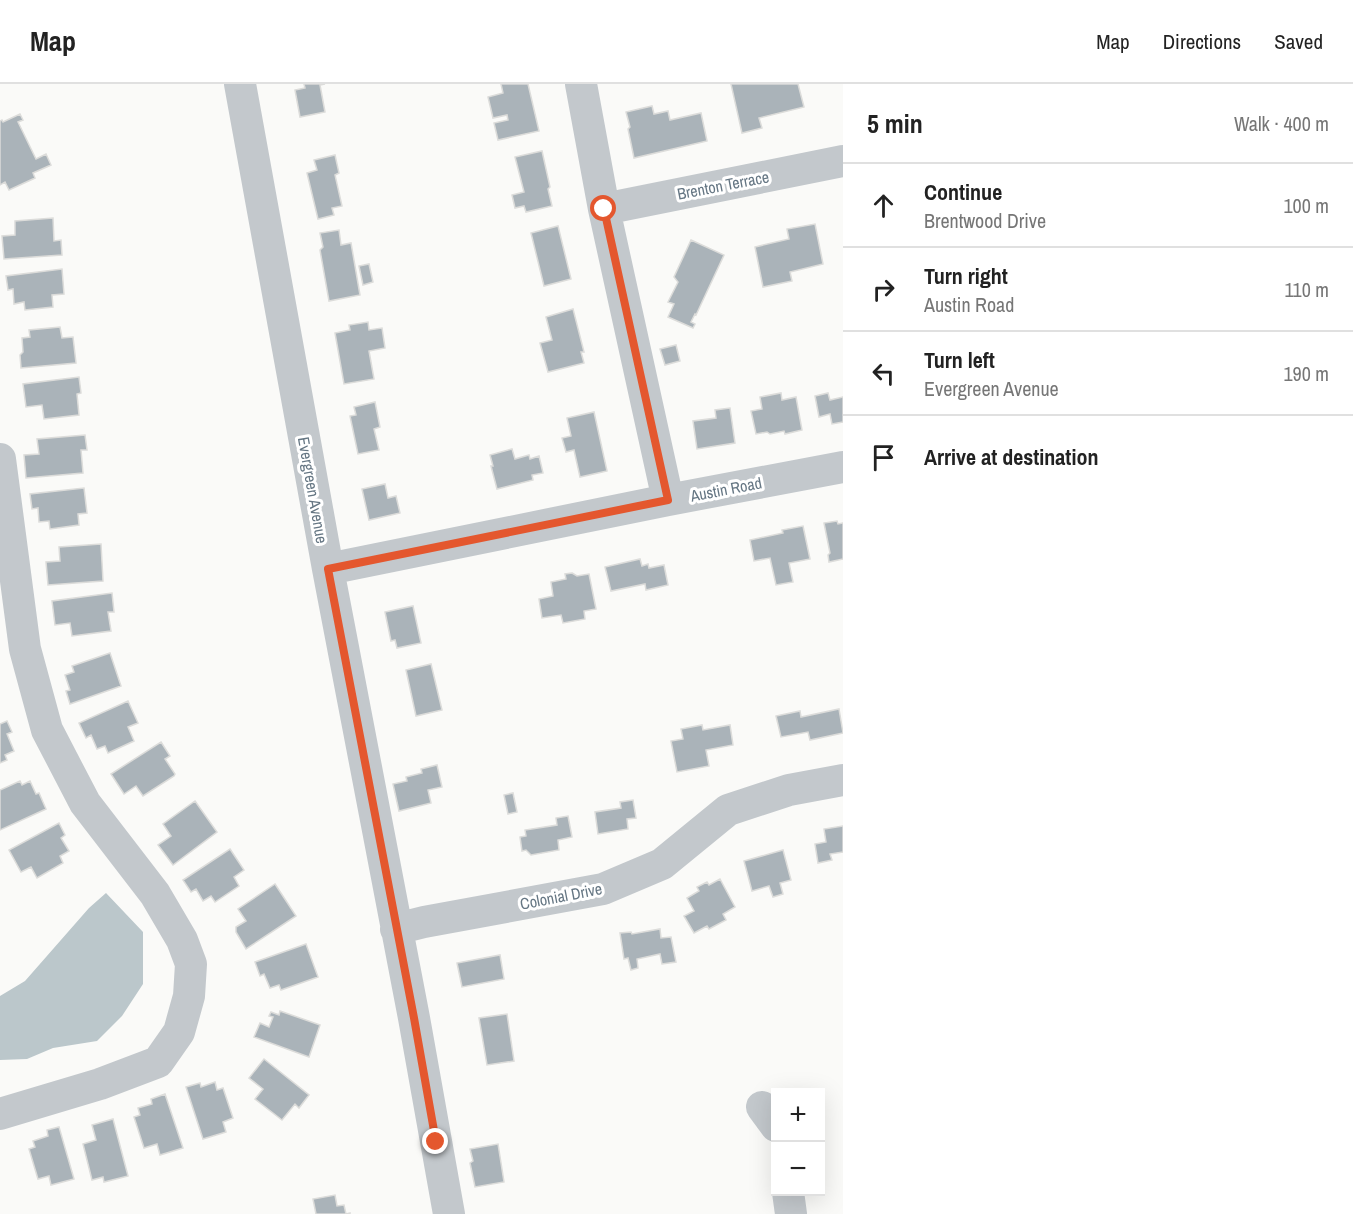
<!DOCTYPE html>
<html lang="en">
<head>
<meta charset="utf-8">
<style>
  body { margin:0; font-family:"Archivo Narrow",sans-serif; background:#f6f6f6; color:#222 }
  .controls { position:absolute; right:18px; bottom:18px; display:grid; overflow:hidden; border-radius:0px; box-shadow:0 6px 24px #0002 }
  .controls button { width:54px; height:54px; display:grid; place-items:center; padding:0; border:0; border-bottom:2px solid #e0e0e0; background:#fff; color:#222; font:30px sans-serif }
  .stop { position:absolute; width:18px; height:18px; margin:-14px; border:4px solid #e4572e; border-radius:50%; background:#fff }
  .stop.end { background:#e4572e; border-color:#fff; box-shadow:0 2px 6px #0008 }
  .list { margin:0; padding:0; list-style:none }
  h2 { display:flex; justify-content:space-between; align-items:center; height:78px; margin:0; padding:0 24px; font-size:26px }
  h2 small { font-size:20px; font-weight:400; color:#767676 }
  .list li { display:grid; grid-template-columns:39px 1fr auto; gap:18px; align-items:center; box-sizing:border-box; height:84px; padding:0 24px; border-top:2px solid #e0e0e0 }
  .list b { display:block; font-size:22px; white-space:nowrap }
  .list p { margin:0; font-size:20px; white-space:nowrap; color:#767676 }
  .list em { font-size:20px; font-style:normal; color:#767676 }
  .icon { flex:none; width:33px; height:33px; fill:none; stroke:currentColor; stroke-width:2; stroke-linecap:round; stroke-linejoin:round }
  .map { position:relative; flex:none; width:843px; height:1130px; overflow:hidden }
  header { display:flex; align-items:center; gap:36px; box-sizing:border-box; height:84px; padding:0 30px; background:#fff; border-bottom:2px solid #e0e0e0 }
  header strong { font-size:28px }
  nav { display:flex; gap:33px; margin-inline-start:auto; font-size:21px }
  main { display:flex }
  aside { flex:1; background:#fff }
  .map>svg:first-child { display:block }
  .water { fill:#bbc7cb }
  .building { fill:#aab3b9; stroke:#dcdcda; stroke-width:1.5 }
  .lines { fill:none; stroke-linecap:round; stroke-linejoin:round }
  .minor { stroke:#c3c8cc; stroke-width:32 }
  .route { stroke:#e4572e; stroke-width:8 }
  .labels { text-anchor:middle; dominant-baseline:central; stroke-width:6; stroke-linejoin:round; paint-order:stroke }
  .street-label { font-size:16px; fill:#657683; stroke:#fff }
</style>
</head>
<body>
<header>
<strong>Map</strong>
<nav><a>Map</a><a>Directions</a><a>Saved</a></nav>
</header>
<main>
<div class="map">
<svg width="843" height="1130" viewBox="0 0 843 1130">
  <rect width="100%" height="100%" fill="#fafaf8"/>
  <path class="water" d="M106 809 143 848V900L122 932 97 957 53 964 27 975 0 976V912L25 897 89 824Z"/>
  <path class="building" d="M304 0H325L320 1 325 28 300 33 295 6 305 4Z
    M501 0H528L539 47 498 56 494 39 508 36 507 31 493 34 488 13 503 9Z
    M731 0H798L804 23 759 34 762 44 742 49Z
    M652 22 654 30 668 27 670 36 701 29 707 57 634 74 628 45 630 43 626 28Z
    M20 30 23 36 18 38 36 75 46 70 51 81 33 89 35 94 9 106 5 98 0 101V37L2 36 3 38Z
    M542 67 550 103 548 105 552 122 526 128 524 122 515 124 512 111 524 108 515 73Z
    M335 71 339 89 335 91 342 122 332 124 334 131 318 135 307 89 317 86 314 76Z
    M53 134 54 157 61 156 62 171 4 175 2 152 15 151V137Z
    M815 140 823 180 790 188 792 197 763 203 755 163 789 155 787 145Z
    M558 142 571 195 544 202 531 149Z
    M339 146 341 161 351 159 360 211 329 217 320 166 323 163 320 149Z
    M691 156 724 171 696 231 695 230 691 238 695 240 693 244 668 233 674 220 668 218 678 198 674 193Z
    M369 180 373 198 363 201 359 182Z
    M62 185 64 210 52 211 53 223 25 226 24 218 14 220 13 205 8 206 6 192Z
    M573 225 584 268H581L584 279 548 288 540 259 552 256 546 233Z
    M368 238 369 246 382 244 385 264 369 267 374 295 344 300 335 249 350 246 349 241Z
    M60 243 62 254 73 253 76 279 21 284 20 271 23 268 22 254 30 253 29 246Z
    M676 261 680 277 665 281 660 265Z
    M79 293 81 309 77 310 79 331 44 335 42 321 26 323 23 300Z
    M781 309 782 316 796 313 802 346 785 350 784 347 770 350 767 348 756 350 751 327 762 325 760 313Z
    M828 309 830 316 843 313V338L832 340 830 330 819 333 815 312Z
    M375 318 380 343 374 345 379 366 358 370 350 332 356 331 354 323Z
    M730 324 735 359 697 365 693 337 716 334 715 326Z
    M594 328 607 387 580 393 574 366 566 368 562 354 571 352 567 334Z
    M85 351 87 366H81L83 389 26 394 24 371 39 370 37 355Z
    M512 365 515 375 529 371 530 375 539 372 543 389 532 391 533 396 497 405 491 382H493L490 371Z
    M385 400 388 414 396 412 400 429 369 436 362 405Z
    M84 404 87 429 78 430 79 441 50 445 49 437 39 438 38 424 32 425 30 410Z
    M837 437 838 440 843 439V475L829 478 828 471 830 469 824 439Z
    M803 442 810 475 789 479 793 498 776 501 770 474 754 477 750 456 783 449 782 446Z
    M101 460 103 497 48 501 46 478 60 477 59 463Z
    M640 475 642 482 648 480 649 484 664 481 668 501 646 506 645 500 611 507 605 483Z
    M572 489 577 492 589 490 596 525 584 527 585 535 563 539 561 531 542 534 539 515 553 512 551 498 566 495 565 490Z
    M112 509 114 528H108L111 547 72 552 70 539 55 541 52 517Z
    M413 522 421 559 397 564 395 556 391 557 385 528Z
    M110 569 121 602 70 620 66 607 70 606 65 591 74 588 72 582Z
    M431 580 442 626 416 632 406 586Z
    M128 617 138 639 128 643 134 657 108 669 105 662 97 665 91 651 86 654 79 639Z
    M839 625 843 649 810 656 808 648 781 653 776 632 800 627 801 633Z
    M7 637 12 648 7 650 14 667 5 671 7 676 0 679V640Z
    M702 641 703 646 730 641 733 661 706 666 709 682 677 688 671 657 683 655 681 645Z
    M161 658 170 672 165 675 175 690 174 692 143 712 136 702 124 710 111 690Z
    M437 681 442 703 428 706 431 719 399 727 393 700 407 697 406 693 422 689 421 685Z
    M20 697 22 701 30 697 36 710 39 709 46 725 0 746V706Z
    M513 709 517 728 508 730 504 711Z
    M633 716 636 734 627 735 628 745 598 750 595 728 621 724 620 718Z
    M195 717 217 748 173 781 158 761 171 752 163 740Z
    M568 732 572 753 558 756 559 766 531 771 526 766 522 767 520 753 526 752 525 746 557 741 556 734Z
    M59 739 65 751 61 754 69 767 60 772 63 779 37 794 31 783 21 788 9 766Z
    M843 742V768L830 770 832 776 818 779 815 760 826 758 824 745Z
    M230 765 244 786 234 793 239 802 215 818 211 812 203 817 196 805 191 808 183 796Z
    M783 766 791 796 780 799 783 810 773 813 769 802 752 807 744 777Z
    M720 795 735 823 723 830 726 836 709 845 707 842 694 849 684 832 694 827 687 814 699 807 697 803 707 798 709 801Z
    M275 800 296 832 246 865 236 848V843L246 837 238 825Z
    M660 845 661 854 671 853 676 878 662 880 660 870 637 875 638 884 631 886 628 874 624 875 620 849 631 848 632 850Z
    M306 860 318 893 281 906 279 901 270 904 264 890 260 892 255 878Z
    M500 871 504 895 462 903 457 879Z
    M280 927 320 941 309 973 254 953 260 939 269 943 273 933 269 932 271 928 279 931Z
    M507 930 514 977 487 981 479 934Z
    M264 975 309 1011 299 1024 295 1020 282 1036 255 1015 263 1005 249 994Z
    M215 998 217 1006 223 1004 233 1034 223 1038 226 1048 203 1055 186 1003 200 999 201 1003Z
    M165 1010 183 1064 160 1071 157 1060 144 1064 134 1033 140 1031 138 1024 152 1020 151 1015Z
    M113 1035 128 1092 104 1098 103 1093 92 1096 83 1060 96 1056 92 1041Z
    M59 1043 74 1095 51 1101 49 1092 38 1095 29 1065 35 1063 33 1057 48 1052 47 1046Z
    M498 1060 504 1098 475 1103 470 1079 473 1077 470 1065Z
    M335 1111 337 1122 344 1121 346 1130 350 1129V1130H316L313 1115Z"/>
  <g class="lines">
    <path class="minor" d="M240 0 328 485 414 934 449 1130
      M581 0 604 125 668 416
      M604 125 843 77
      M0 375 25 565 47 646 85 719 155 810 182 856 191 880 189 912 179 948 158 978 100 1000 0 1030
      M328 485 668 416 843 383
      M396 845 424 838 603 805 662 780 728 726 789 706 843 696
      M762 1023 776 1042
      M788 1108 791 1130"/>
  </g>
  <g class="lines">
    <path class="route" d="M436 1058 414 934 328 485 668 416 604 125"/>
  </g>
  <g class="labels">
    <g class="street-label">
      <text transform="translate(723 101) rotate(-11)">Brenton Terrace</text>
      <text transform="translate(726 405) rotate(-11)">Austin Road</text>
      <text transform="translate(313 406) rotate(80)">Evergreen Avenue</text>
      <text transform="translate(561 812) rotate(-11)">Colonial Drive</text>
    </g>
  </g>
</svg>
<div class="controls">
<button>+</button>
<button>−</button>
</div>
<div class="stop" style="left:604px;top:125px"></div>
<div class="stop end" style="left:436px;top:1058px"></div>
</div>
<aside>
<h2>5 min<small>Walk · 400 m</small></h2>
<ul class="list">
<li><svg class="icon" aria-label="ahead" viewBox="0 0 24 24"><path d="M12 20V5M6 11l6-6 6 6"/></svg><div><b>Continue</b><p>Brentwood Drive</p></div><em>100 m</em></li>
<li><svg class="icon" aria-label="right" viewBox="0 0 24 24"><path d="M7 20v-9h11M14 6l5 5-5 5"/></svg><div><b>Turn right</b><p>Austin Road</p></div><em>110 m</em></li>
<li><svg class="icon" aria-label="left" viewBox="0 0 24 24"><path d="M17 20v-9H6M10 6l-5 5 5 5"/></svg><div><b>Turn left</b><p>Evergreen Avenue</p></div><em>190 m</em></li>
<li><svg class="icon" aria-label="arrive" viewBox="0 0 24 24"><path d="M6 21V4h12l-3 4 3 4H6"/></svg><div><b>Arrive at destination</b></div></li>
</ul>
</aside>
</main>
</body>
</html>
